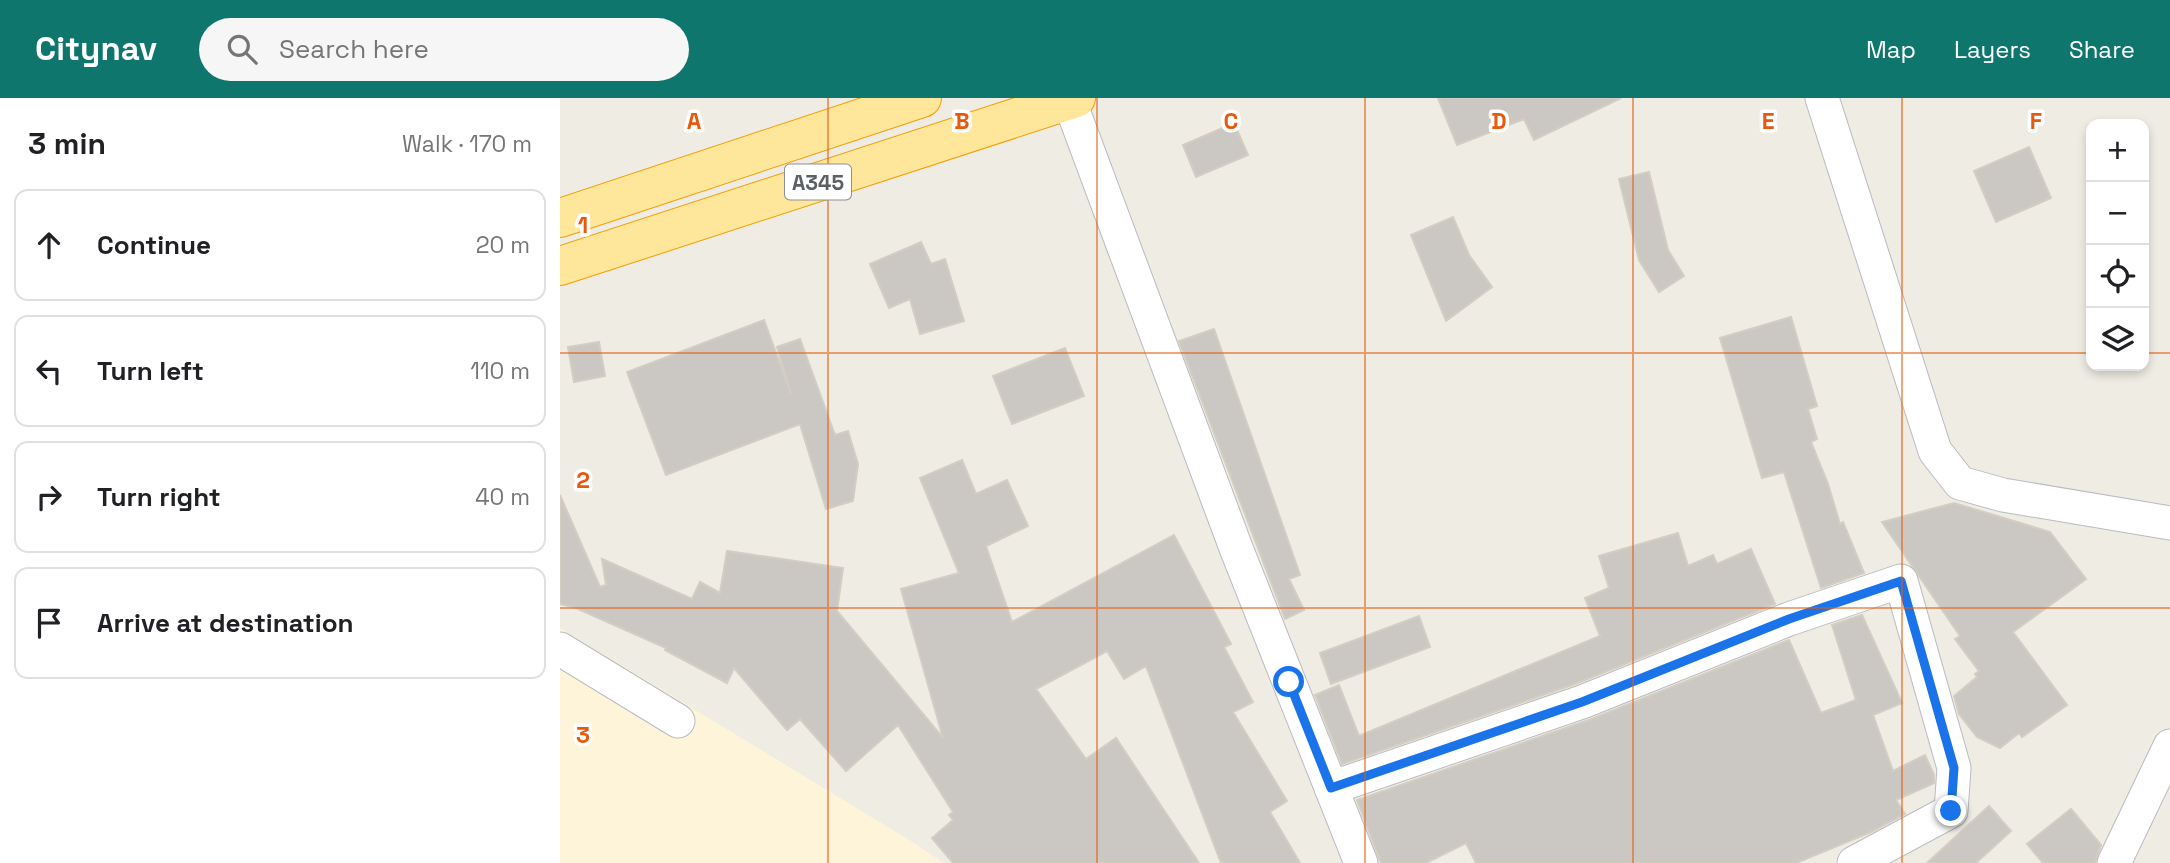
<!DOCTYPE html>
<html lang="en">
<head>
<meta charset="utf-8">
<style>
  body { margin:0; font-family:"Space Grotesk",sans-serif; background:#f6f6f6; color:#202124 }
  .controls { position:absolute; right:21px; top:21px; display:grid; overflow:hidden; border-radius:14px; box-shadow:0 4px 10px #0003 }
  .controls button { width:63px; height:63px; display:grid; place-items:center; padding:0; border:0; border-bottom:2px solid #e0e0e0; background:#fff; color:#202124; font:35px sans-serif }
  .stop { position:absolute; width:21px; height:21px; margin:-16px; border:5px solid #1a73e8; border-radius:50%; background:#fff }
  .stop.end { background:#1a73e8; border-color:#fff; box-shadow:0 2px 7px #0008 }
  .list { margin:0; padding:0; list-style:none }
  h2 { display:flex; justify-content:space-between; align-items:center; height:91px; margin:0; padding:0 28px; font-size:30px }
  h2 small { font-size:23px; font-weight:400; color:#757577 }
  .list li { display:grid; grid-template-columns:46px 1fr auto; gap:21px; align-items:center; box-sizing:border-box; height:112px; margin:0 14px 14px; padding:0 14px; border:2px solid #e0e0e0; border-radius:14px }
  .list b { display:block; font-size:26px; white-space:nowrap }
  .list em { font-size:23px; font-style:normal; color:#757577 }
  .icon { flex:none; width:38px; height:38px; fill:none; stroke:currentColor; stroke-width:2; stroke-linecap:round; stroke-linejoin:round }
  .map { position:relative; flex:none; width:1610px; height:765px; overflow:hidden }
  header { display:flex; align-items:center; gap:42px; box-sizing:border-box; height:98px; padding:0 35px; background:#0f766e; color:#fff }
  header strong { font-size:33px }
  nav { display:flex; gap:38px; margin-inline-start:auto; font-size:24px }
  .search { width:490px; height:63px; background:#f6f6f6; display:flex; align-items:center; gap:18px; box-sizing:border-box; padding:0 24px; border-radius:38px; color:#757577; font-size:26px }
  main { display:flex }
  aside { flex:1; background:#fff }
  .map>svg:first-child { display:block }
  .commercial { fill:#fef4d9 }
  .building { fill:#cbc8c3; stroke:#d3cdc2; stroke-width:2 }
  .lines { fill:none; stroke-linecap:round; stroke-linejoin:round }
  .minor-casing { stroke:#b8bbc0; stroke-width:35 }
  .trunk-casing { stroke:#f29e00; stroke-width:40 }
  .minor { stroke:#fff; stroke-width:33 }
  .trunk { stroke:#fee69a; stroke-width:38 }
  .route { stroke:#1a73e8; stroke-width:9 }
  .grid { fill:none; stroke:#e8590c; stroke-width:2; stroke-opacity:0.55 }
  .labels { text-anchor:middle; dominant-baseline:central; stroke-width:7; stroke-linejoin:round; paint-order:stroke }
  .shield { fill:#fff; stroke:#8c9092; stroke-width:2 }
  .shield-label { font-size:21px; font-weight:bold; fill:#5b6064 }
  .grid-label { font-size:23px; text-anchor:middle; font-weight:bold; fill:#e8590c; stroke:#fff; stroke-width:7; stroke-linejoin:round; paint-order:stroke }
</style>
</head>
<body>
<header>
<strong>Citynav</strong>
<div class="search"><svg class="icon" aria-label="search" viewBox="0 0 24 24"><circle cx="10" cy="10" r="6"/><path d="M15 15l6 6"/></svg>Search here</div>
<nav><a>Map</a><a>Layers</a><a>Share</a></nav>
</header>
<main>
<aside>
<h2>3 min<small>Walk · 170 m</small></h2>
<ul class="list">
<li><svg class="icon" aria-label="ahead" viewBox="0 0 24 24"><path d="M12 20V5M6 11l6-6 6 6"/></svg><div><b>Continue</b></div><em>20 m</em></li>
<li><svg class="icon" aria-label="left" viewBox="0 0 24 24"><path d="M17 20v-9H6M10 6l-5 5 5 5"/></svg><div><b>Turn left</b></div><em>110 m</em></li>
<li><svg class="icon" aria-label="right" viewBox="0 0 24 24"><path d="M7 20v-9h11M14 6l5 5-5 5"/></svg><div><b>Turn right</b></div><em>40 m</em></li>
<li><svg class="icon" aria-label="arrive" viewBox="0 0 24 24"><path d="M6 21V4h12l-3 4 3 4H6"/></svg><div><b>Arrive at destination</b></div></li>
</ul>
</aside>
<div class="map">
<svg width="1610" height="765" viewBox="0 0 1610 765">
  <rect width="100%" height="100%" fill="#eeece3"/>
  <path class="commercial" d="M0 530 351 743 384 765H0Z"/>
  <path class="building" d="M878 0H1061L974 42 964 21 897 47Z
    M674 25 688 57 636 79 623 47Z
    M1469 49 1491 100 1436 124 1414 73Z
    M1089 74 1108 152 1124 178 1099 194 1079 162 1059 81Z
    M893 119 909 157 932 189 886 223 851 137Z
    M361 144 371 166 385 161 404 223 360 236 350 201 329 210 310 166Z
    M1231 219 1257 308 1248 311 1257 341 1251 344 1268 386 1280 426 1283 424 1304 475 1261 490 1224 374 1202 380 1160 240Z
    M204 222 231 296 217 249 240 241 275 337 288 333 298 366 293 403 266 411 240 326 106 377 67 274Z
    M654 231 740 477 729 481 744 512 725 521 619 243Z
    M39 244 45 278 14 284 8 249Z
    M505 250 524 298 452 326 433 278Z
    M402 362 416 396 447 382 468 428 426 448 452 524 614 437 671 546 664 549 693 604 673 614 727 703 710 714 740 765H661L586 568 564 581 547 553 476 591 526 661 556 640 639 765H393L372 740 393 722 389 717 393 714 338 627 286 673 240 621 227 632 174 570 167 585 105 552 106 550 16 510 0 506V397L40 489 46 487 42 461 132 501 140 484 160 495 167 453 283 470 277 513 383 640 341 491 399 475 360 380Z
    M1394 405 1490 434 1526 481 1453 534 1507 607 1462 639 1459 635 1440 650 1417 639 1399 616 1394 598 1417 579 1415 576 1419 573 1395 541 1400 538 1322 424Z
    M1118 435 1128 468 1153 457 1157 466 1191 451 1215 506 1015 586 782 666 755 597 779 587 799 638 1040 538 1025 500 1049 490 1039 458Z
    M1302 517 1342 605 1313 617 1333 673 1365 657 1374 677V685L1336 702 1345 716 1311 734 1236 765H916L906 745 866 765H821L797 702 1029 622 1229 542 1261 615 1296 602 1272 527Z
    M859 518 870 549 771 586 760 555Z
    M1429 708 1451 733 1416 765H1367Z
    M1511 711 1541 747 1535 765H1483L1467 746Z"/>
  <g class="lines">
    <g class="minor-casing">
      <path id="minor" d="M1262 0 1375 353 1400 385 1443 397 1610 425
        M509 2 676 450 801 765
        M0 551 118 623
        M771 690 1022 604 1229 521 1341 483 1394 670 1391 713 1294 765
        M1554 765 1610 648"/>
    </g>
    <g class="trunk-casing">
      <path id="trunk" d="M0 120 362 0
        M0 168 516 0"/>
    </g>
    <use href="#minor" class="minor"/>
    <use href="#trunk" class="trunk"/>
  </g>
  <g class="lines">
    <path class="route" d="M729 584 771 690 1022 604 1229 521 1341 483 1394 670 1391 713"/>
  </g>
  <path class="grid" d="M268 0V765M537 0V765M805 0V765M1073 0V765M1342 0V765M0 255H1531M1584 255H1610M0 510H1610"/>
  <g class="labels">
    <rect class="shield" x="225" y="66.5" width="66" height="35" rx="5"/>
    <g class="shield-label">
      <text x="258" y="84">A345</text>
    </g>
  </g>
  <g class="grid-label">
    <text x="134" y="31">A</text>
    <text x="402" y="31">B</text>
    <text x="671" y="31">C</text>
    <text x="939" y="31">D</text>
    <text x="1208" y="31">E</text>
    <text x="1476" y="31">F</text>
    <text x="23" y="135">1</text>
    <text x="23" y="390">2</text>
    <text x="23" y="645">3</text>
  </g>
</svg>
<div class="controls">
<button>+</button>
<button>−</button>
<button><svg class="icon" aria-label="locate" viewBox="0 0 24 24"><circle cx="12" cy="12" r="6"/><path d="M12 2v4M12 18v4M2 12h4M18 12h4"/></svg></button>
<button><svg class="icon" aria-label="layers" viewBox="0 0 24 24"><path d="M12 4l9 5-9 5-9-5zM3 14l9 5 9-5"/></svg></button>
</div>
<div class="stop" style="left:729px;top:584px"></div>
<div class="stop end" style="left:1391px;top:713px"></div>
</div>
</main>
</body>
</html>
